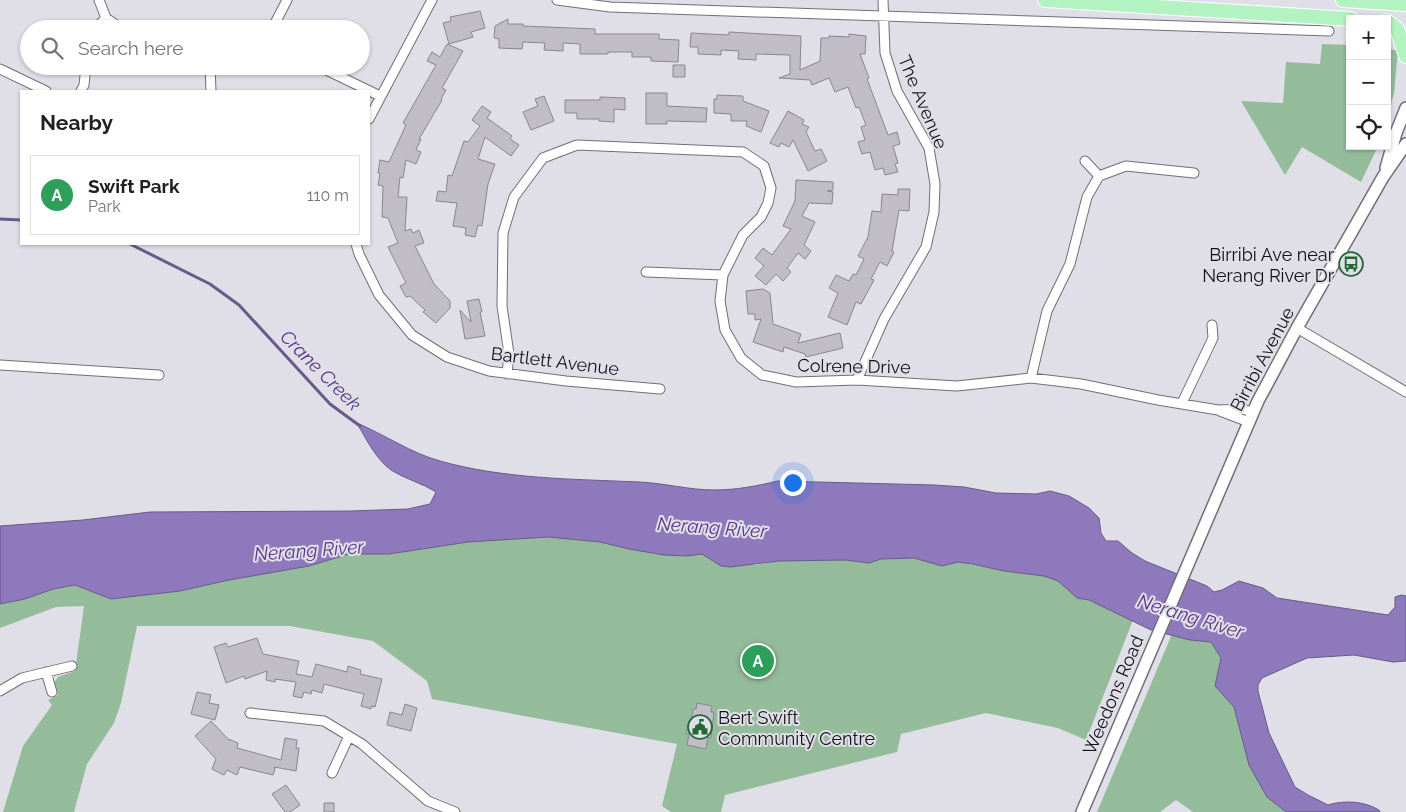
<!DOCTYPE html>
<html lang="en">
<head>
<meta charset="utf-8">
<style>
  body { margin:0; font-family:Raleway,sans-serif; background:#f2f2f2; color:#202124 }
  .controls { position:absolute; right:15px; top:15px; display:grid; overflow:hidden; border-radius:0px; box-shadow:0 1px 4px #0004 }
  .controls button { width:45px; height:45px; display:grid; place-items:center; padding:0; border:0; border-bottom:1px solid #e0e0e0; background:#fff; color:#202124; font:25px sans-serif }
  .you { position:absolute; left:792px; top:482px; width:18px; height:18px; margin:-12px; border:4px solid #fff; border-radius:50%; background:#1a73e8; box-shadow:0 0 0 8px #1a73e833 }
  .badge { display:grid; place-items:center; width:32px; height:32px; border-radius:50%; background:#206937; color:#fff; font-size:16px; font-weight:700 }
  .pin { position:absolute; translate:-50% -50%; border:2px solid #fff; box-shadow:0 1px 5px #0006 }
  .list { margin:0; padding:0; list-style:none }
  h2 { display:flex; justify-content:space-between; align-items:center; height:65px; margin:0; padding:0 20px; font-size:21px }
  h2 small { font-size:16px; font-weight:400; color:#757577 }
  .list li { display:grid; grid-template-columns:32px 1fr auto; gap:15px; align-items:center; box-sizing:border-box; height:80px; margin:0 10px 10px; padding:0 10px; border:1px solid #e0e0e0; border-radius:0px }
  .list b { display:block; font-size:19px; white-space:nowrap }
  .list p { margin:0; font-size:16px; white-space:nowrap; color:#757577 }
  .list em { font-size:16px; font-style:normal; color:#757577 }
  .icon { flex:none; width:28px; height:28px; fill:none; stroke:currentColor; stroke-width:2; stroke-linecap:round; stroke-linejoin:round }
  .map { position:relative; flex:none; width:1406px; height:812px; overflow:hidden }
  .search { position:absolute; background:#fff; box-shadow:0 1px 4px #0004; left:20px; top:20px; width:350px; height:55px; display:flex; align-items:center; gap:12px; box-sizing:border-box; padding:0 18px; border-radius:28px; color:#757577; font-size:19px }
  .panel { position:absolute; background:#fff; box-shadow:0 1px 4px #0004; left:20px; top:90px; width:350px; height:155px; border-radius:0px }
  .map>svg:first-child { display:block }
  .green { fill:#94bc9b }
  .water { fill:#8d79bb; stroke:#685a89 }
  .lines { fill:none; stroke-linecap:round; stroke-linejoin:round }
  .stream { stroke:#685a89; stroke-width:3 }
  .building { fill:#c0bdc6; stroke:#88868f }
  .minor-casing { stroke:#706f77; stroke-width:11 }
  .tertiary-casing { stroke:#706f77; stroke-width:14 }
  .primary-casing { stroke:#fff; stroke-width:16 }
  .minor { stroke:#fff; stroke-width:9 }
  .tertiary { stroke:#fff; stroke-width:11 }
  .primary { stroke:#b3f3c2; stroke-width:14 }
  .labels { text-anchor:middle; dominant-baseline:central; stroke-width:4; stroke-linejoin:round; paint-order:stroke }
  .street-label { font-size:18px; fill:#121215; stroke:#e0dee7 }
  .poi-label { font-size:18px; fill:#121215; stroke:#e0dee7; text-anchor:end }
  .water-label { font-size:19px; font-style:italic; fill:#553889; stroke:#e0dee7 }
</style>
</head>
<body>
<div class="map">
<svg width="1406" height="812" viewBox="0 0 1406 812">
  <rect width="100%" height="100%" fill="#e0dee7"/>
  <path class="green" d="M1322 44 1350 45V146H1378L1361 182 1302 147 1285 175 1241 101 1283 103 1286 62 1320 64Z
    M1387 48 1398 51 1394 93 1387 119Z
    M548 537 600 542 629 549 688 556 702 554 711 559 755 565 779 561 845 560 869 563 881 559 914 558 942 566 958 562 1004 571 1044 576 1058 581 1077 598 1089 600 1133 620 1086 740 1058 728 986 713 901 734 897 752 725 795 721 812H671L662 806 677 744 432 699 427 681 373 641 290 626H137L121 703 114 723 87 764 74 812H3L23 746 52 705 48 700 58 695 54 683 58 677 75 671 84 606 56 607 0 628V604L25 599 53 589 75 585 111 599 180 591 229 580 309 566 349 554H389L468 542Z
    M1172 634 1190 640 1211 642 1221 658 1215 686 1234 707 1242 733 1267 797 1286 812H1193L1176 800 1160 812H1097Z"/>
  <path class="water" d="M357 423C385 435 411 453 440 461 504 479 572 479 639 482 664 483 689 490 714 490 736 490 757 486 778 481L934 485 964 487 996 493 1036 494 1050 491 1069 496 1089 508 1099 518 1101 533 1106 541H1118L1132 553 1145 561 1207 586 1214 592 1222 590 1239 581 1263 588 1277 598 1388 615 1395 607V597L1401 595 1406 596V661L1393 662 1354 655 1307 658 1262 678 1258 685V691L1269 733 1295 787 1308 795 1328 805C1344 800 1364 801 1379 810L1380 812H1286L1267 797 1249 765 1234 707 1215 686 1221 658 1211 642 1190 640 1151 630 1089 600 1077 598 1058 581 1044 576 1004 571 972 564 958 562 942 566 914 558 881 559 869 563 845 560 779 561 730 567 721 566 702 554 688 556 664 555 629 549 600 542 548 537 468 542 389 554H349L309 566 229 580 180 591 111 599 75 585 53 589 25 599 0 604V526L83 520 150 512 351 511 408 509 430 504 436 492C422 483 405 479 391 470 376 459 366 439 357 423Z"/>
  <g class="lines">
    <path class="stream" d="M0 219 21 220
      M130 244 210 284 239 305 330 404 360 426"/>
  </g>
  <path class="building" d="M480 11 485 28 471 32 473 37 449 44 443 23 451 21 450 17Z
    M508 19V24H523V26L595 29V34H659V39L679 40 678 62 651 61V57H632V52H608V54H580V44L563 43V51L544 50 545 43 523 42 522 49 499 48V39L494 38 495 26Z
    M729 32 801 36 800 70 820 61 821 38H829V36L849 37V34L866 36 865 54H860L869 78 867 79 888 135 897 132 900 144 893 146 898 163 895 164 898 172 885 175 883 168 875 170 870 152 862 154 858 142 865 140 861 127 866 125 859 107 856 108 848 87 835 92 829 78 812 85 810 80 779 78 790 74V55L756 54V60L738 59 739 51 721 50V55L698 54V47H690L691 33 729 35Z
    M447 44 463 51 442 88 446 90 441 99 442 100 419 139H421L416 150 421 152 416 164 406 160 403 178 400 177 398 197H407L405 231 411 229 413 233 419 230 424 243 415 246 434 284 450 301V308L436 323 423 312 425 310 410 296 406 297 400 286 406 283 388 247 398 243 388 218 382 217 383 186 378 185 380 174 378 173 380 160 389 162 406 125 403 123 436 65 427 61 432 52 440 57Z
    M673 65H685V77H673Z
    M646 93H667V106L707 108 706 122 667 121V124H646Z
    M717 95 743 96V101L769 111 761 132 746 126 747 121H731V114L714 113V99H717Z
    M544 96 554 121 531 130 523 112 538 106 535 99Z
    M600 97 625 98V110L614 109V122L599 121V119H577V113H565V100H600Z
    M482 106 491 112 487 118 512 136 510 139 519 145 511 156 485 137 478 159 495 164 488 184 482 226 478 225 475 237 465 235 466 228 453 226 457 203 436 201 438 191 446 192 448 175 452 176 464 141 468 142 480 126 472 120Z
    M788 111 804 120 802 124 809 127 806 132 815 151 821 149 827 161 808 171 793 140 789 147 781 143 779 147 770 143Z
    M796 180 833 182V190L827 191 833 192 832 204 809 203 802 216 815 222 804 245 811 251 805 259 798 253 787 268 791 272 783 281 776 274 766 285 755 276 764 266 755 258 763 248 772 255 791 229 783 226 795 201Z
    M898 189H910L909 211 899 210 892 251 894 252 887 266 880 262 871 279 874 280 861 304 856 302 847 325 828 317 838 293 829 288 836 275 849 281 853 274 856 275 864 259 858 256 868 237 872 211 881 212 882 194 898 195Z
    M763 289 770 293 773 324 801 334 798 343 840 333 843 348 806 357 805 354 784 347 783 352 753 342 761 319 755 320V314H748L746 291Z
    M479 299 482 312H480L485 336 465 339 460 310 471 322 467 301Z
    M257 638 263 654 299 661 296 674 312 677 316 664 347 672 348 666 361 670 360 674 382 679 375 707 371 706V709L361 706 364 694 324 684 322 693 312 690 311 694 304 692 302 698 293 696 296 682 275 679V682L266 680 267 671 245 679 244 676 226 683 214 647 226 643 228 647Z
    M197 692 211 695 209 703 219 705 215 720 191 714Z
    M697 703 712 706 711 712H714L711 738 708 737 706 749 687 745 689 734H686L688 725 690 726 693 709H696Z
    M405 704 417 708 411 731 387 725 390 712 402 715Z
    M211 721 228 739 238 743 237 748 281 760 285 738 297 740 296 748H299L296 771 274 767 275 769 273 775 240 767 237 775 227 770 224 775 212 769 216 759 195 736Z
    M286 785 300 805 290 812H285L272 794Z
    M324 803H334V812H324Z"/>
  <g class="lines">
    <g class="minor-casing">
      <path id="minor" d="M99 0 106 18 122 29
        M557 0 610 7 1329 31
        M95 29 106 18
        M272 29 287 0
        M210 66 211 91
        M318 66 380 96
        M0 69 46 91
        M81 91 84 85 86 66
        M369 119 432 0
        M1085 161 1099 176
        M356 244 359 254 379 295 412 335 447 357 489 371 566 381 660 389
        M646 272 723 275
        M1297 328 1406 392
        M0 365 159 375
        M507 374 509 354 502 306 503 233 514 197 543 158 577 145 743 152 764 166 771 188 768 203 761 217 743 235 723 275 720 301 725 330 741 358 762 375 796 382 857 380 957 386 1031 378 1081 384 1158 400 1218 410 1242 409 1253 412
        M1031 378 1047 311 1070 264 1087 197 1099 176 1126 166 1194 173
        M857 380 884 319 926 247 934 212 935 184 929 148 897 91 885 53 883 0
        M1182 403 1213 338 1212 325
        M1220 411 1249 422
        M46 672 52 692
        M0 691 22 678 72 666
        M250 713 324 721 362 744 428 801 455 812
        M332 773 349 736"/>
    </g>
    <g class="tertiary-casing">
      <path id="tertiary" d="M1386 168 1396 133 1406 108
        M1082 812 1258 401 1297 328 1383 177 1406 144"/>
    </g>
    <g class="primary-casing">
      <path id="primary" d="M1045 0 1351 19
        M1343 0 1406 4
        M1387 21 1397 29 1406 56"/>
    </g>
    <use href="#minor" class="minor"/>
    <use href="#tertiary" class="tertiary"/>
    <use href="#primary" class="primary"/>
  </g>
  <defs>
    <g id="bus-ring" transform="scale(1.25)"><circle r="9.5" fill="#e0dee7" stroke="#206937" stroke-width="1.5"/><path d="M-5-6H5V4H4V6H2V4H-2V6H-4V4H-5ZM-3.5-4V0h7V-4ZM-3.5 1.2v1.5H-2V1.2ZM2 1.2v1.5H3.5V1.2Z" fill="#206937"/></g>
    <g id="civic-ring" transform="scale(1.25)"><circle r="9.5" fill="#e0dee7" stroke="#206937" stroke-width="1.5"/><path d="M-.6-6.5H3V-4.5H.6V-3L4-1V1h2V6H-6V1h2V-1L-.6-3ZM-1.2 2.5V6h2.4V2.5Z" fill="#206937"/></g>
  </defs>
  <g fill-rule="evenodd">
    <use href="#bus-ring" x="1351" y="264"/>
    <use href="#civic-ring" x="700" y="727"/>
  </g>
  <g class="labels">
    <g class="street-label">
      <text transform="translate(923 102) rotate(67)">The Avenue</text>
      <text transform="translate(1262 359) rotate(-62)">Birribi Avenue</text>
      <text transform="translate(555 361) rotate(7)">Bartlett Avenue</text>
      <text transform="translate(854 366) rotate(1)">Colrene Drive</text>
      <text transform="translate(1113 695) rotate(-67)">Weedons Road</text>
    </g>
    <g class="poi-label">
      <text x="1334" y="254">Birribi Ave near<tspan x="1334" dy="21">Nerang River Dr</tspan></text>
      <text x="718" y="717" text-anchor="start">Bert Swift<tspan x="718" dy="21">Community Centre</tspan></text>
    </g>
    <g class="water-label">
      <text transform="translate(321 370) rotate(45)">Crane Creek</text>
      <text transform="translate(712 527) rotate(4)">Nerang River</text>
      <text transform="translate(309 550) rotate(-4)">Nerang River</text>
      <text transform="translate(1191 616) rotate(17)">Nerang River</text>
    </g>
  </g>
</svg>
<div class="controls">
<button>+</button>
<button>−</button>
<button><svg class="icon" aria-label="locate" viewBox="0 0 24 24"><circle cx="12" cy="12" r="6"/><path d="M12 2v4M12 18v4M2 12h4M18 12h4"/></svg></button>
</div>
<div class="you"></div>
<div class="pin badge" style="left:758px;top:661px;background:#2e9e5b">A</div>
<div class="search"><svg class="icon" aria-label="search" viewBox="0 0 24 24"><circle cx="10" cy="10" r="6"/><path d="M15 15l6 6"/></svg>Search here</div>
<section class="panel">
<h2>Nearby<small></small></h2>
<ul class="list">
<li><span class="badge" style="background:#2e9e5b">A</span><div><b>Swift Park</b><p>Park</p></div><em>110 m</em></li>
</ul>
</section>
</div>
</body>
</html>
